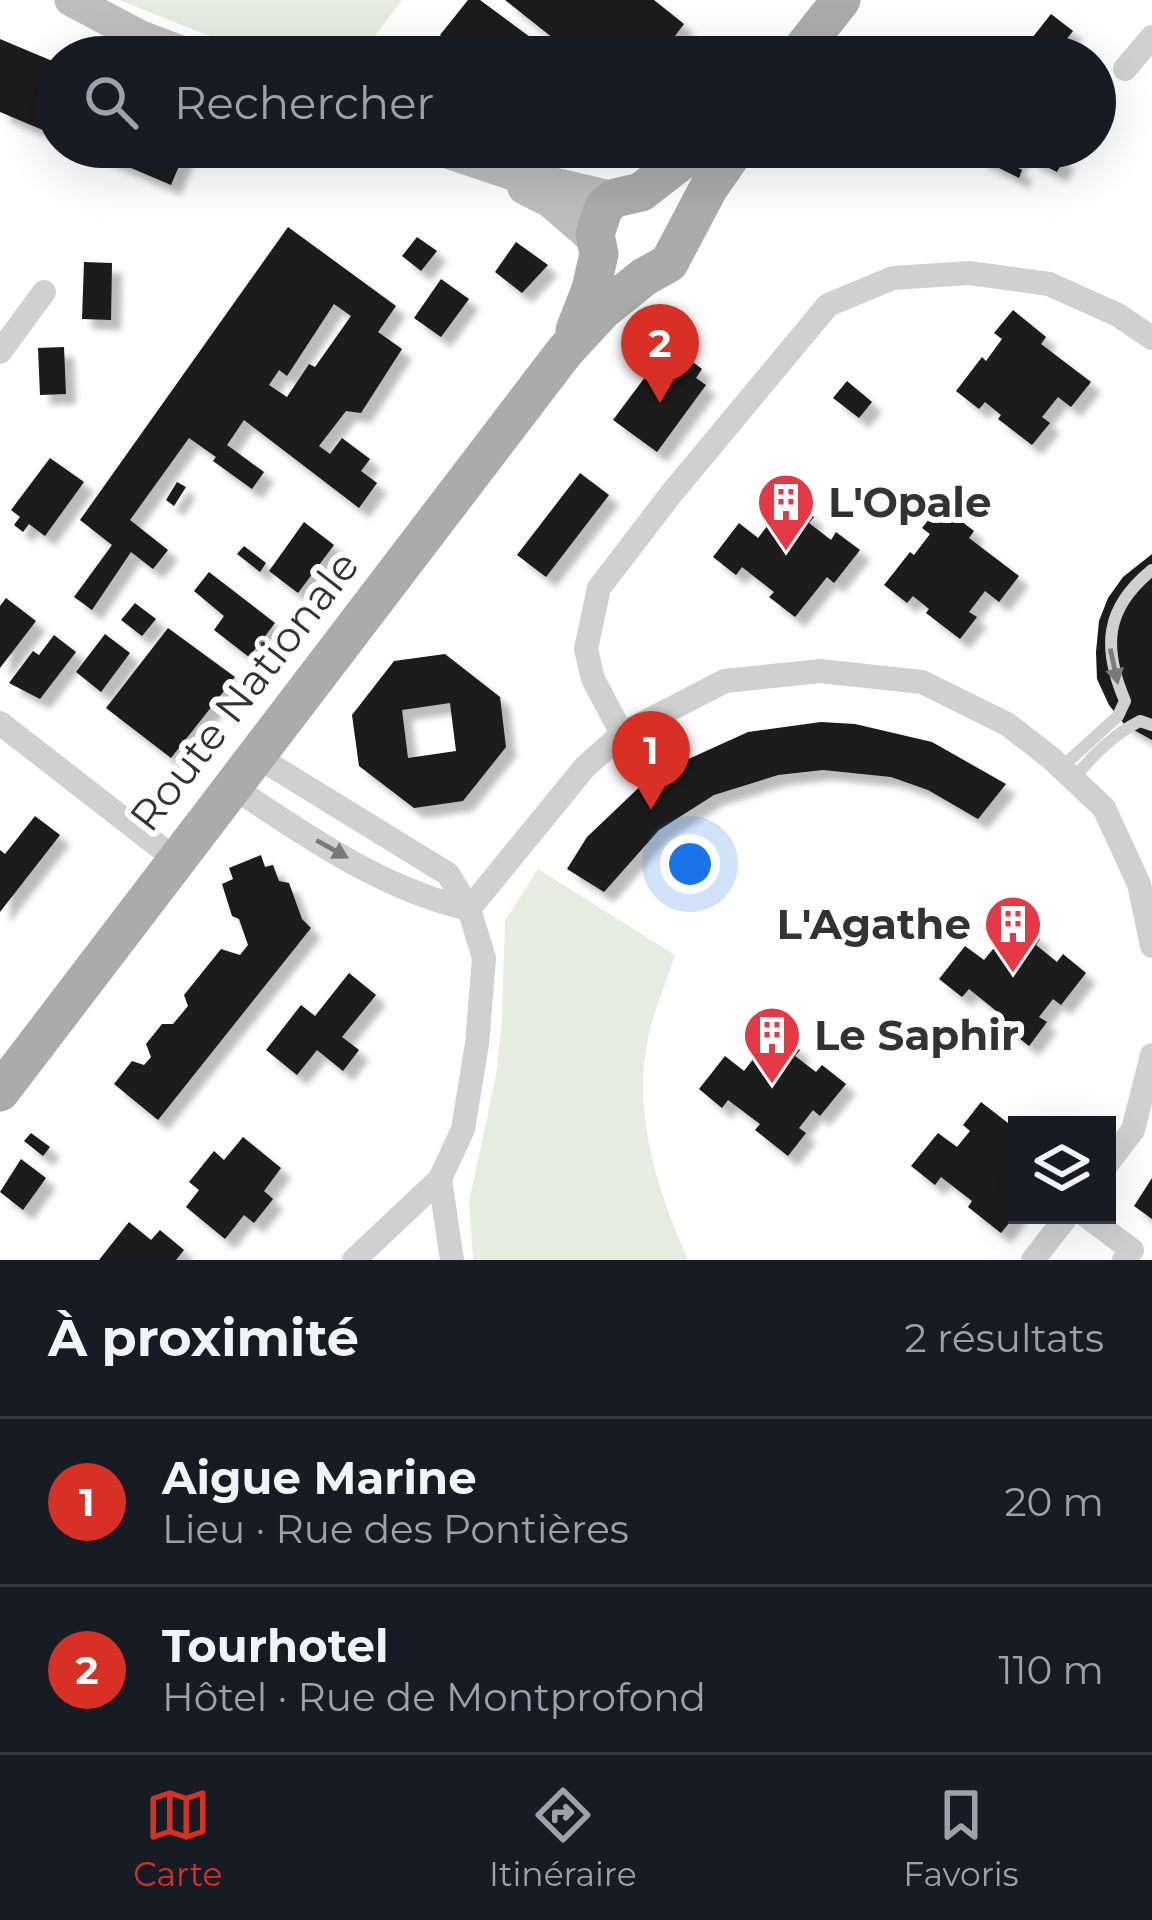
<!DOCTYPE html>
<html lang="fr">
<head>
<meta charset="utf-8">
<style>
  body { margin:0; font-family:Montserrat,sans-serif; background:#20242c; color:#f1f3f6 }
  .controls { position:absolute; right:36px; bottom:36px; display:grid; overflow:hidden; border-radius:0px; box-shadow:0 12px 48px #0002 }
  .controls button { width:108px; height:108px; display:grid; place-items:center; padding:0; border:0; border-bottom:3px solid #363941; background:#171b24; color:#f1f3f6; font:60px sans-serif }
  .you { position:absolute; left:690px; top:864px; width:42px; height:42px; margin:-30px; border:9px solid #fff; border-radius:50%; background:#1a73e8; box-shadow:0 0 0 18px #1a73e833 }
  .badge { display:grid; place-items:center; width:78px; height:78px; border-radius:50%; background:#d93025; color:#fff; font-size:39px; font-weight:700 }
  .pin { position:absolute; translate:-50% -99px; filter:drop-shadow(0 3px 6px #0008) }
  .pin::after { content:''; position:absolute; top:63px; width:42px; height:36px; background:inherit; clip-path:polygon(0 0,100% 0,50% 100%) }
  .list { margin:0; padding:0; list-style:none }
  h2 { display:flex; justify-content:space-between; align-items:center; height:156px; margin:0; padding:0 48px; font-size:51px }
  h2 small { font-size:39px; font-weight:400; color:#9ea1a6 }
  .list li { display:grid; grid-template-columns:78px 1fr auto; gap:36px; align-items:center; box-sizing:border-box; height:168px; padding:0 48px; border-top:3px solid #363941 }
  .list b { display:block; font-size:45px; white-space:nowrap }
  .list p { margin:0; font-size:39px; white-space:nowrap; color:#9ea1a6 }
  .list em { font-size:39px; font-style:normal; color:#9ea1a6 }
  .icon { flex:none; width:66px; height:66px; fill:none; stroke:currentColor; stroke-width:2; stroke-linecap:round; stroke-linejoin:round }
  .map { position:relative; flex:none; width:1152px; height:1260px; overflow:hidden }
  .search { position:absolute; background:#171b24; box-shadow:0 12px 48px #0002; left:36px; right:36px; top:36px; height:132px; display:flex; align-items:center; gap:30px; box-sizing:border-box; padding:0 42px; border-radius:66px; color:#9ea1a6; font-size:45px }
  .sheet { height:492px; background:#171b24 }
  nav { display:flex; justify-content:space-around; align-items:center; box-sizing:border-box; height:168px; border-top:3px solid #363941; background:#171b24; font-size:33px; color:#9ea1a6 }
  nav a { display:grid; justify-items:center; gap:6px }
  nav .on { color:#d93025 }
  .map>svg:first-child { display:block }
  .green { fill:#e6ecdf }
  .building { fill:#1a1a1a; fill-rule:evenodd; filter:url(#shadow) }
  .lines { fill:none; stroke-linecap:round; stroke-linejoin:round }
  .lane { stroke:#d0d0d0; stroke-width:12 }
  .street { stroke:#d0d0d0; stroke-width:24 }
  .secondary { stroke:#bdbdbd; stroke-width:33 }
  .primary { stroke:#ababab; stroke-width:39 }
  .oneway { fill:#7a7a7a }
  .labels { text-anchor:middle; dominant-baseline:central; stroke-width:12; stroke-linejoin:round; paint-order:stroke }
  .poi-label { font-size:42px; font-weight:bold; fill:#333; stroke:#fff; text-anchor:start }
  .street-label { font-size:42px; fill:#333; stroke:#fff }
</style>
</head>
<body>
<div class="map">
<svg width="1152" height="1260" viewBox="0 0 1152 1260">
  <defs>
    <filter id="shadow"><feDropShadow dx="10" dy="10" stdDeviation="3" flood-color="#0004"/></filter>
  </defs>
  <rect width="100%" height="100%" fill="#fff"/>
  <path class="green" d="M119 0H402L359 57H263Z
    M538 869 675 955C666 984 652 1014 647 1044 633 1118 659 1193 688 1260H473L469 1202 496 1075 502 1020 505 921Z"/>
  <path class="building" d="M468 0H480L557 57H429L435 49 441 53 449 43 440 35Z
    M505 0H654L684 24 659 57H577Z
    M1051 14 1073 31 1057 51 1060 55 1017 57Z
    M0 39 57 63V136L0 112Z
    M82 147H187L171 185Z
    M982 147H1023L1014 166 1022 170 1019 178 977 157Z
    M1031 147H1046L1064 159 1057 172 1027 157Z
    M288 227 396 306 378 332 402 349 361 413 346 411 319 446 330 454 342 438 370 459 361 471 377 483 359 508 244 420 227 445 264 472 252 489 213 461 216 457 189 438 130 520 168 550 153 569 131 552 92 610 74 597 112 545 80 520ZM334 304 351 316 315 367 309 364 287 397 269 385 279 370 287 376Z
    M417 237 437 251 421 271 402 256Z
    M516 242 548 265 522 293 495 272Z
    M84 262 112 263 111 320 82 319Z
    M441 279 469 299 441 337 414 318Z
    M1013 310 1046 337 1041 344 1091 382 1071 407 1058 397 1042 417 1050 423 1032 445 998 419 1001 415 985 402 979 409 956 391 982 357 986 361 1002 339 994 333Z
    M64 347 66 394 40 395 38 348Z
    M673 347 702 369 696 378 706 385 657 452 613 420 663 353 667 356Z
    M847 381 872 402 859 418 833 398Z
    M50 458 84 482 45 536 29 524 23 532 14 525 20 517 11 510Z
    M580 473 609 495 546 577 517 555Z
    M177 482 186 487 174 506 166 500Z
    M782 492 814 517 809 523 831 540 836 532 860 550 834 583 827 577 795 617 769 597 774 592 742 567 736 575 713 557 739 523 758 538 771 521 764 515Z
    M940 505 974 531 969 538 1019 576 999 602 985 591 969 612 977 617 960 639 926 613 929 609 913 596 907 603 884 585 910 552 914 555 930 534 922 528Z
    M304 522 334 545 298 593 269 571Z
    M244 546 266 563 260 572 237 554Z
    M1152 554V740L1125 725 1109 705 1097 679 1096 652 1099 621 1108 598 1123 577Z
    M209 572 275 623 249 657 214 630 224 616 194 591Z
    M6 598 36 621 0 668V606Z
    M135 603 156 619 142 636 121 620Z
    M168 628 235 677 171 758 106 708Z
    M105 634 130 653 101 692 76 672Z
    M54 635 76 652 40 699 9 683 33 651 39 655Z
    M445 654 500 697 506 747 463 801 414 808 359 766 352 715 394 661ZM450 703 456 751 408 758 402 710Z
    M821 722 855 724 932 742 1006 784 978 819 928 790 891 777 823 770 778 775 714 795 659 830 604 892 567 869 587 837 651 776 748 732Z
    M35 816 60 835 0 912V850L5 854Z
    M261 855 265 867 273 865 279 881 289 883 302 919 311 928 158 1120 114 1084 132 1061 144 1065 151 1057 146 1044 162 1024H173L188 1006 184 995 221 949 240 955 248 945 239 919 232 916 222 884 233 879 229 868Z
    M1009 915 1040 939 1036 945 1057 962 1063 954 1086 973 1061 1005 1053 999 1039 1017 1047 1022 1029 1046 995 1019 1000 1014 969 989 962 997 939 979 965 946 984 960 998 943 990 937Z
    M349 973 376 995 342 1037 359 1050 343 1071 317 1050 297 1075 266 1050 301 1005 315 1016Z
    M768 1025 800 1050 795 1056 816 1072 822 1065 846 1084 820 1116 813 1110 799 1128 806 1133 788 1156 755 1130 760 1124 728 1100 722 1108 699 1089 725 1056 744 1071 757 1054 750 1048Z
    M981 1102 1013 1127 1008 1133 1017 1140V1197L1011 1204 1017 1213 1001 1233 968 1207 972 1201 941 1177 935 1185 911 1166 938 1133 957 1147 970 1131 963 1125Z
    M31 1133 50 1147 43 1156 24 1141Z
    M243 1137 281 1168 264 1191 273 1199 254 1223 244 1215 225 1239 186 1207 199 1190 189 1182 214 1151 224 1160Z
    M21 1159 46 1178 23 1210 0 1192Z
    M1152 1178V1219L1134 1206Z
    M129 1222 151 1240 160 1230 184 1250 176 1260H99Z"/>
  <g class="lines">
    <path class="lane" d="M1062 767 1118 716 1125 701C1102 647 1105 608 1152 570
      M1074 779C1090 757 1116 733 1140 721L1152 725"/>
    <path class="street" d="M1125 69 1152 37
      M0 352 44 292
      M0 723 175 859
      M622 734 593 679 586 649 599 588 671 494 828 305 893 278 969 273 1049 284 1118 315 1152 338
      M256 756 448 874 469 909 484 958 477 1044 463 1129 440 1179 354 1260
      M233 787C305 835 383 890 469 909
      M469 909 585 767 622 734 725 681 820 671 922 682 1007 724 1051 758 1104 808 1139 884 1152 946
      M1107 1164 1133 1130 1152 1055
      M440 1179 452 1260
      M1085 1215 1132 1250 1124 1260
      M1033 1260 1068 1215"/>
    <path class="secondary" d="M71 0 141 37 194 57
      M433 147 516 175 615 198
      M524 188 550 201 596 241"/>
    <path class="primary" d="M796 57 841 0
      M575 330 591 289 599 254 595 234 604 207 615 198 641 192 699 147
      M0 1092 565 351 603 310 644 277 669 263 708 189 737 147"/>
  </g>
  <defs><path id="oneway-solid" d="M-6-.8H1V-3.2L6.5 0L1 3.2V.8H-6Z" transform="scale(3)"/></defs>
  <g class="oneway">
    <use href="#oneway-solid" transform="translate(1114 666) rotate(78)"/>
    <use href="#oneway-solid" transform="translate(332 849) rotate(29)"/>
  </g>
  <defs>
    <g id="building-pin" transform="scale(3)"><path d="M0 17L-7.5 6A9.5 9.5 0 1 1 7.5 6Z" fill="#e63946" stroke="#fff"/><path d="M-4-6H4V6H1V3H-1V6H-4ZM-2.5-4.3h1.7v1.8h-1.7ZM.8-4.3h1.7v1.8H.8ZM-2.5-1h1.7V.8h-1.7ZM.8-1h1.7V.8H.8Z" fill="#fff"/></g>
  </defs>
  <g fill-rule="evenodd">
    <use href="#building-pin" x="786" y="502"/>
    <use href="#building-pin" x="1013" y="924"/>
    <use href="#building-pin" x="772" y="1035"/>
  </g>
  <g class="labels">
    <g class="poi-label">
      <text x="828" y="502">L'Opale</text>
      <text x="971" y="924" text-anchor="end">L'Agathe</text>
      <text x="814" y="1035">Le Saphir</text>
    </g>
    <g class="street-label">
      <text transform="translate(244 691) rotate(-52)">Route Nationale</text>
    </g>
  </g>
</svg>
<div class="controls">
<button><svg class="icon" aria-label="layers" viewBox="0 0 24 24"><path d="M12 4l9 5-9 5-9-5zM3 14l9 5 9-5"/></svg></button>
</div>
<div class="you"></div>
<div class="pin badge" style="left:651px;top:810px">1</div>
<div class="pin badge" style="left:660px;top:403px">2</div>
<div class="search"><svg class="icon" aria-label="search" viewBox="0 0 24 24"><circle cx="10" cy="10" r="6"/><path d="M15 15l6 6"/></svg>Rechercher</div>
</div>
<section class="sheet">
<h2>À proximité<small>2 résultats</small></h2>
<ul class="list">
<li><span class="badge">1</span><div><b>Aigue Marine</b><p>Lieu · Rue des Pontières</p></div><em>20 m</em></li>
<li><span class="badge">2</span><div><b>Tourhotel</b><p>Hôtel · Rue de Montprofond</p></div><em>110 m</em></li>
</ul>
</section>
<nav>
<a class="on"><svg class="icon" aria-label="map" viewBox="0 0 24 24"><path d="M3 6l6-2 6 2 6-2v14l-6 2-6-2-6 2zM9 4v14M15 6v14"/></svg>Carte</a>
<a><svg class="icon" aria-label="directions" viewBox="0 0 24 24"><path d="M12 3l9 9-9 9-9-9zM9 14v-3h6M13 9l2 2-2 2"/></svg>Itinéraire</a>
<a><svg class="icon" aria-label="saved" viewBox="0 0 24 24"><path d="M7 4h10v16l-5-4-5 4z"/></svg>Favoris</a>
</nav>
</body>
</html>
